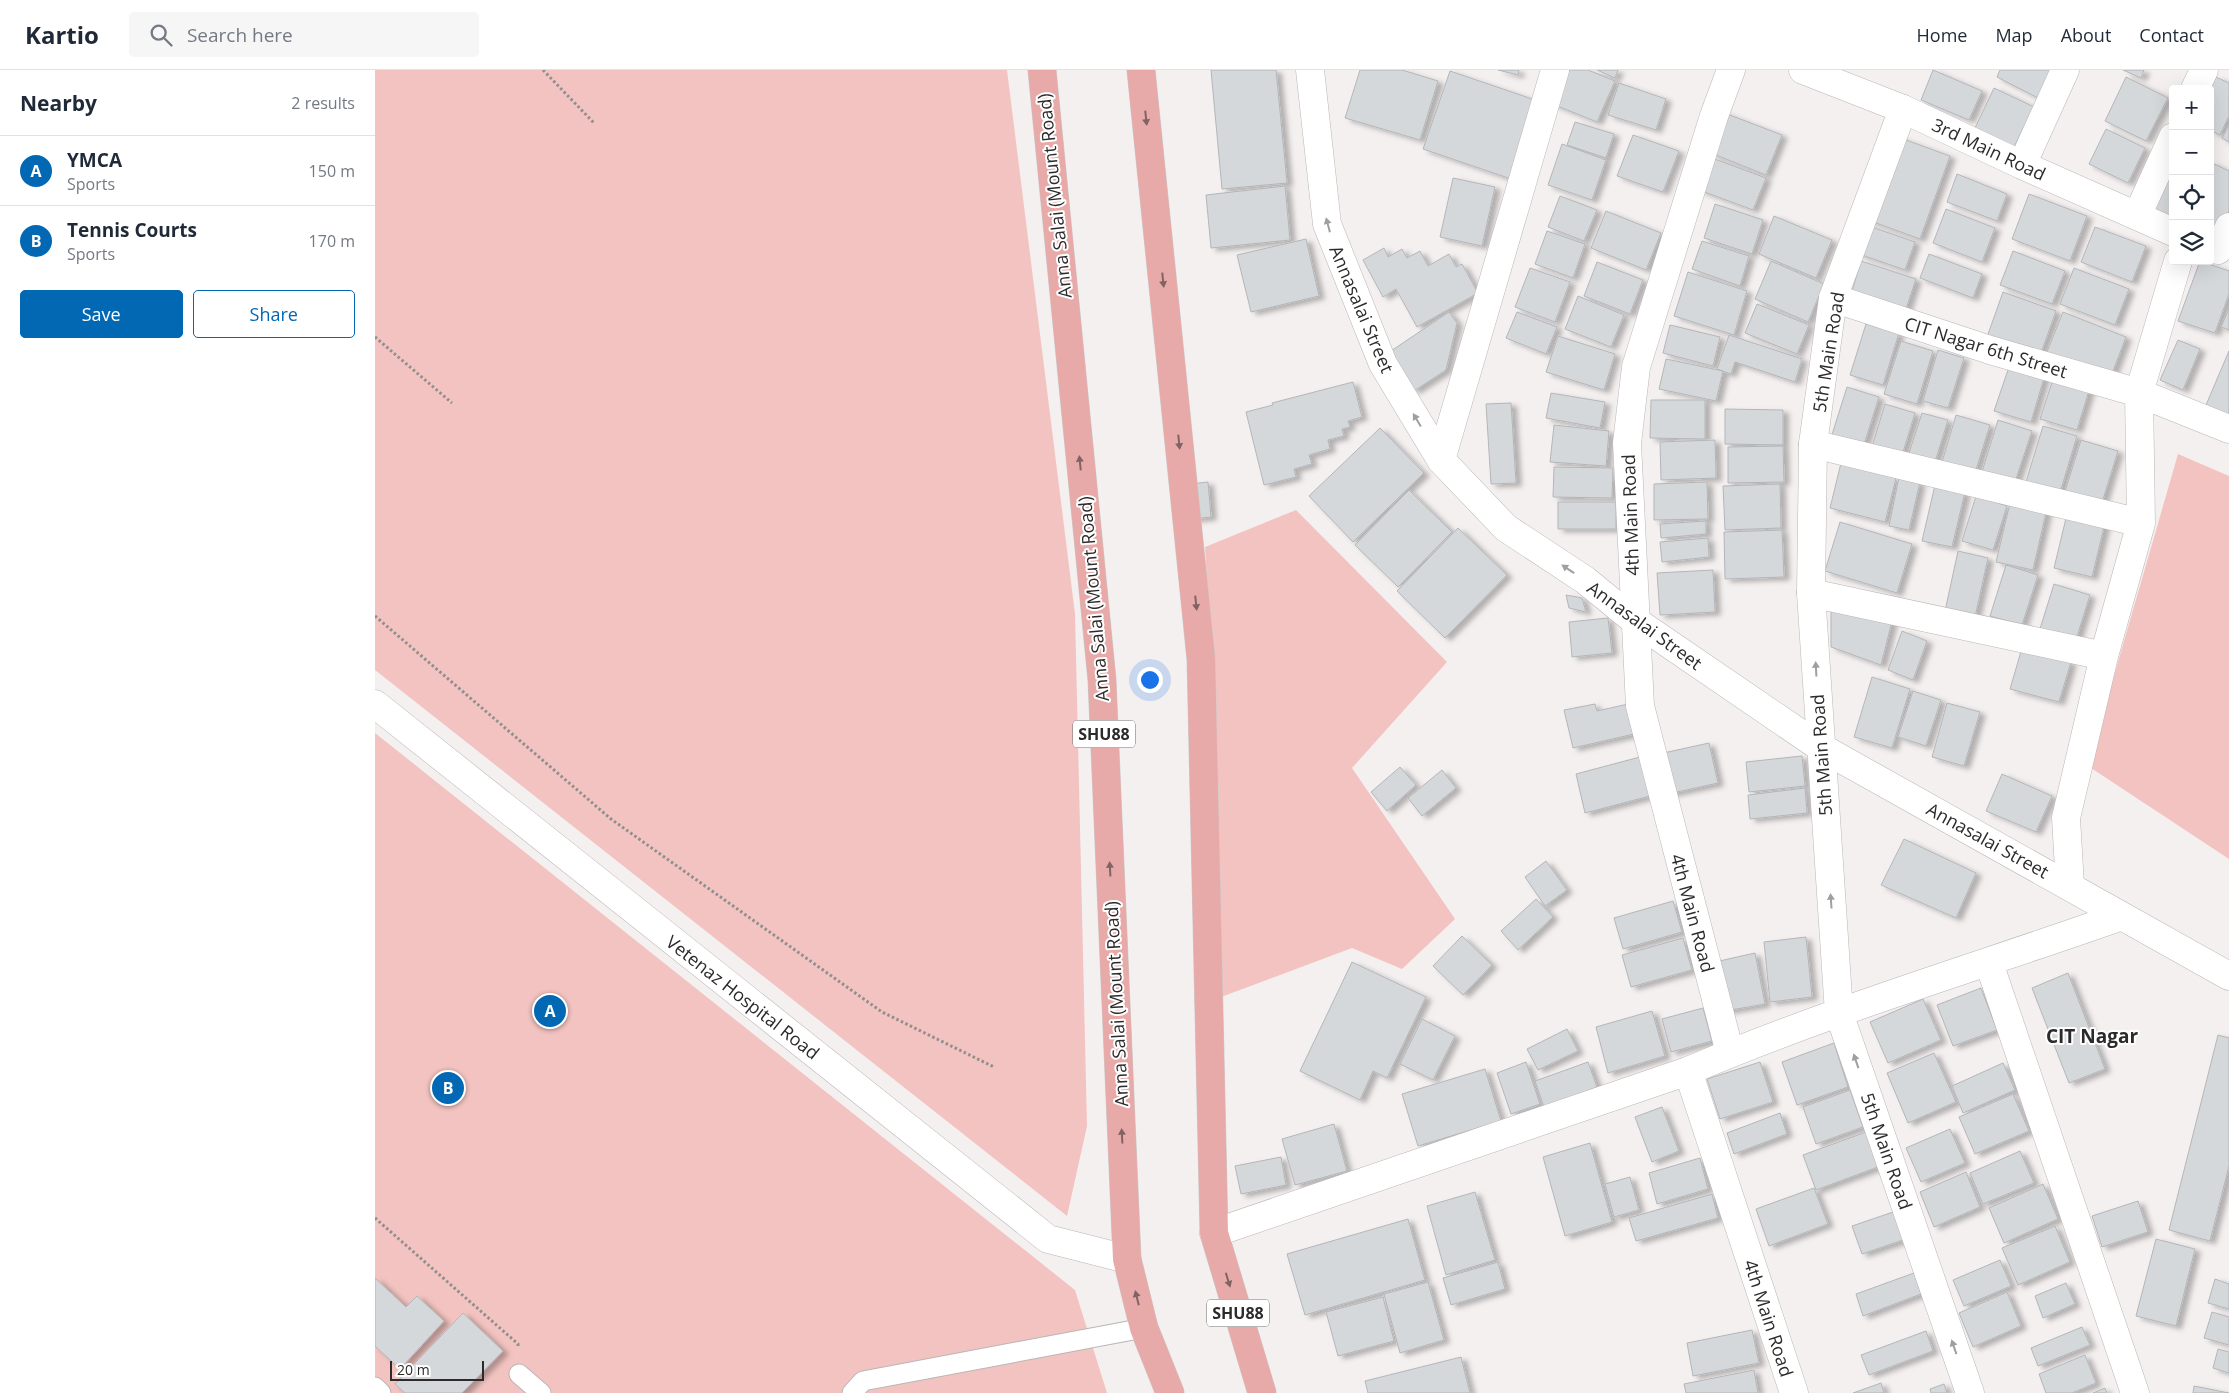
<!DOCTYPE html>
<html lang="en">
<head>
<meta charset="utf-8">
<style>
  body { margin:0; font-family:"Open Sans",sans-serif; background:#f6f6f7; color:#1f2937 }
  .controls { position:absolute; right:15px; top:15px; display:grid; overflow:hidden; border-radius:5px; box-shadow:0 5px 20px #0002 }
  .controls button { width:45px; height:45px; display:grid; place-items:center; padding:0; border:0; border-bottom:1px solid #e0e1e3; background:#fff; color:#1f2937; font:25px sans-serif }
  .scale { position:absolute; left:15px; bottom:12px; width:94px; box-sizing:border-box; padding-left:5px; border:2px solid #2c2a2a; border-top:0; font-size:14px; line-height:18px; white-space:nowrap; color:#2c2a2a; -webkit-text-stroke:4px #fff; paint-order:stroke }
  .you { position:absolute; left:774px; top:609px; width:18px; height:18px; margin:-12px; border:4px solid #fff; border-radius:50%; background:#1a73e8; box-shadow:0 0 0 8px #1a73e833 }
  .badge { display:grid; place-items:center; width:32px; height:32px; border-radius:50%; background:#0268b4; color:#fff; font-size:16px; font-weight:700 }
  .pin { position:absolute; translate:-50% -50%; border:2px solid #fff; box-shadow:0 1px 5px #0006 }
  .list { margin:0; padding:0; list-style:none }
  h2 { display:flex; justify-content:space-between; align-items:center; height:65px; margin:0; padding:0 20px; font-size:21px }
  h2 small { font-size:16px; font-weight:400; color:#747a83 }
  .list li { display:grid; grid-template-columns:32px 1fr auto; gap:15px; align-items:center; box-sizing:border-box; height:70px; padding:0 20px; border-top:1px solid #e0e1e3 }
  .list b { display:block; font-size:19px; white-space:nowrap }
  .list p { margin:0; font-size:16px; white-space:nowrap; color:#747a83 }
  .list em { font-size:16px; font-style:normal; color:#747a83 }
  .actions { display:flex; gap:10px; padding:15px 20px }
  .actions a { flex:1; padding:11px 0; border:1px solid #0268b4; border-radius:5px; text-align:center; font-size:18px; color:#0268b4 }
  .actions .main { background:#0268b4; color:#fff }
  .icon { flex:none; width:28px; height:28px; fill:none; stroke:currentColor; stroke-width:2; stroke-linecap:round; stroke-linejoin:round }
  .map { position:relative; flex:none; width:1854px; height:1323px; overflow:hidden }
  header { display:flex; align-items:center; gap:30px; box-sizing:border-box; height:70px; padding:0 25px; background:#fff; border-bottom:1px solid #e0e1e3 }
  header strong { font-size:24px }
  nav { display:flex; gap:28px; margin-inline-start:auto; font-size:18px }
  .search { width:350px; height:45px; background:#f6f6f7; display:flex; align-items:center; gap:12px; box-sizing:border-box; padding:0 18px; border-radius:5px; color:#747a83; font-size:19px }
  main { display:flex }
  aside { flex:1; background:#fff }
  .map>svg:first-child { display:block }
  .green { fill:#f2c3c0 }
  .building { fill:#d5d8db; stroke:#b3b6b9; filter:url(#shadow) }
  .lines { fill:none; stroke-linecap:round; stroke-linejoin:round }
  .service-casing { stroke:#bab6b5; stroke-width:21 }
  .minor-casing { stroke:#bab6b5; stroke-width:29 }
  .tertiary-casing { stroke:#bab6b5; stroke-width:29 }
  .primary-casing { stroke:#ccc; stroke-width:29 }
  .path { stroke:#918e8e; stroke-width:3; stroke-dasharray:2.5 2.5; stroke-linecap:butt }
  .service { stroke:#fff; stroke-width:19 }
  .minor { stroke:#fff; stroke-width:28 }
  .tertiary { stroke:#fff; stroke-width:28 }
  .primary { stroke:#e7aaa9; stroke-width:28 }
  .oneway { fill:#806463 }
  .oneway2 { fill:#a09f9f }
  .labels { text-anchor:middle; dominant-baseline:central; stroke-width:4; stroke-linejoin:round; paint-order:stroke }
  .shield { fill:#fff; stroke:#6b6a6a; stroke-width:1 }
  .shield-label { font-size:16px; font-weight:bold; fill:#2c2a2a }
  .street-label { font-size:18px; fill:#2c2a2a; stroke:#fff }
  .neighbourhood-label { font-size:19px; font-weight:bold; fill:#2c2a2a; stroke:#fff }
</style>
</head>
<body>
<header>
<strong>Kartio</strong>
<div class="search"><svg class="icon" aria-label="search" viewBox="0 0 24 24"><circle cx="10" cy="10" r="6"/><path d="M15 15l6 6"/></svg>Search here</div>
<nav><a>Home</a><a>Map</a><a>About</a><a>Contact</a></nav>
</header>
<main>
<aside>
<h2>Nearby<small>2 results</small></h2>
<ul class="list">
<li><span class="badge">A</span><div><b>YMCA</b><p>Sports</p></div><em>150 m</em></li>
<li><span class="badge">B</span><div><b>Tennis Courts</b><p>Sports</p></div><em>170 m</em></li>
</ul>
<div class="actions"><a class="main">Save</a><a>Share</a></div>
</aside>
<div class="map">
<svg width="1854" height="1323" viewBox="0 0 1854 1323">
  <defs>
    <filter id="shadow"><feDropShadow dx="5.5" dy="3" stdDeviation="2.5" flood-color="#0004"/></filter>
  </defs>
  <rect width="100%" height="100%" fill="#f5f0f0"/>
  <path class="green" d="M0 0H632L700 544 712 1056 692 1146 0 600Z
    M1803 384 1854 406V789L1713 696Z
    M921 440 1072 592 977 698 1080 849 1027 899 977 878 846 927 843 711 830 477Z
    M0 663 700 1220 732 1323H0Z"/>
  <path class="building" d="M836 0H901L912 113 847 119Z
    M985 0H1027L1063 11 1045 70 970 48Z
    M1123 0H1144L1143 5Z
    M1189 0H1213L1240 11 1222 52 1175 33Z
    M1222 0H1243L1240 8Z
    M1558 0 1607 21 1594 50 1546 30Z
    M1625 0H1679L1665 29 1622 7Z
    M1748 0H1769L1766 8Z
    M1075 1 1166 32 1139 110 1048 79Z
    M1751 7 1793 28 1771 71 1730 51Z
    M1841 7 1854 13V46L1845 65 1835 60V19Z
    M1244 13 1291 29 1281 60 1233 45Z
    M1619 18 1659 37 1638 79 1599 60Z
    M1347 42 1407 65 1391 105 1331 81Z
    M1200 52 1239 64 1231 88 1192 75Z
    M1854 55V72L1847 68Z
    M1731 59 1770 78 1753 113 1714 94Z
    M1258 65 1304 81 1288 122 1242 106Z
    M1520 66 1575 86 1545 169 1490 149Z
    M1187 74 1231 90 1217 130 1173 115Z
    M1337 88 1391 108 1378 140 1324 120Z
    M1835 92 1854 101V141L1841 171 1835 168Z
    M1798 95V151L1777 142Z
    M1582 104 1632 124 1622 151 1572 132Z
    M1078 108 1120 117 1107 176 1065 167Z
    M910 116 915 170 836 178 831 125Z
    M1654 124 1712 146 1695 191 1637 169Z
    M1185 126 1222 140 1209 171 1173 157Z
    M1340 134 1388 150 1377 184 1329 168Z
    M1571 139 1620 158 1607 192 1558 173Z
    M1231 141 1286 163 1271 200 1216 178Z
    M1399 146 1457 170 1441 208 1384 184Z
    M1491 155 1540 172 1530 200 1481 183Z
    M1720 157 1771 176 1757 212 1706 192Z
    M1172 161 1210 174 1198 208 1160 194Z
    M931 169 944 226 876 242 862 185Z
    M1327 171 1374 186 1365 216 1317 199Z
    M1009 178 1013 187 1027 179 1032 188 1045 181 1053 196 1074 184 1081 197 1087 194 1103 223 1042 257 1021 219 1008 227 988 190Z
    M1638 181 1690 201 1677 234 1625 215Z
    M1554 184 1607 204 1598 228 1545 208Z
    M1396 191 1449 214 1433 252 1380 229Z
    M1486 191 1541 209 1531 239 1477 221Z
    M1825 191 1854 201V224L1840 263 1803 251Z
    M1222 192 1268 210 1255 244 1209 226Z
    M1155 198 1195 212 1180 252 1140 237Z
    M1699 198 1754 219 1740 255 1685 234Z
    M1313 202 1372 221 1359 265 1299 246Z
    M1628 222 1681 241 1665 286 1612 267Z
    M1203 226 1249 245 1236 277 1190 259Z
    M1382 234 1434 255 1422 284 1370 263Z
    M1854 239V260L1846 257Z
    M1074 242 1082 253 1071 300 1039 321 1013 283Z
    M1142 242 1182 257 1171 284 1131 268Z
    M1688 242 1751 267 1735 309 1671 284Z
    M1491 254 1524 263 1508 315 1475 305Z
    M1295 255 1345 267 1338 296 1288 283Z
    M1354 265 1427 289 1420 312 1360 292 1356 304 1342 299Z
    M1183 266 1240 284 1229 320 1171 302Z
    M1803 270 1825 279 1808 320 1785 310Z
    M1526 271 1558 281 1542 334 1509 324Z
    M1563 280 1589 288 1573 338 1548 331Z
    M1854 281V353L1828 342Z
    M1291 289 1348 301 1341 331 1284 319Z
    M1636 291 1671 301 1656 352 1619 341Z
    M1680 303 1716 314 1702 360 1665 349Z
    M978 312 987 347 973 351 975 357 967 359 969 366 953 370 955 379 934 385 937 394 919 399 921 407 889 415 871 342 898 335 897 333Z
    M1472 317 1504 327 1487 381 1455 371Z
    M1176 323 1230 332 1225 358 1171 348Z
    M1276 330H1330V369L1275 368Z
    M1136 333 1141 413 1116 414 1111 334Z
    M1510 334 1540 343 1526 389 1496 380Z
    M1350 339 1408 340V375L1350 374Z
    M1547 343 1573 350 1560 392 1534 383Z
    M1581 345 1615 355 1600 403 1567 392Z
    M1623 350 1657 361 1639 415 1606 405Z
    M1179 355 1234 361 1231 396 1175 392Z
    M1668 356 1702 366 1684 426 1650 415Z
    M1005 358 1049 403 978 472 934 426Z
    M1340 370 1341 408 1286 410 1285 372Z
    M1706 370 1743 381 1725 439 1688 428Z
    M1408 376 1409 412 1353 413V377Z
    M1466 393 1521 408 1510 452 1455 438Z
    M1179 397 1238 398 1237 428 1178 427Z
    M1524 407 1545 412 1534 460 1514 456Z
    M833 412 836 447 809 450 806 415Z
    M1332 412 1333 449 1279 450V414Z
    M1405 414 1406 458 1350 460 1348 416Z
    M1560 415 1590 422 1577 477 1547 471Z
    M1034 420 1077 462 1023 517 980 475Z
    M1601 426 1632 436 1618 480 1587 471Z
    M1636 429 1672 438 1658 500 1621 492Z
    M1183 432H1241V459H1183Z
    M1692 444 1730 453 1717 507 1679 498Z
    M1331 451V464L1286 468 1285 454Z
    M1465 452 1537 474 1522 523 1450 501Z
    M1083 458 1132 505 1070 568 1022 521Z
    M1407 460 1409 507 1350 509 1349 462Z
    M1333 468 1334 487 1287 492 1285 472Z
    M1583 481 1613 488 1600 547 1570 541Z
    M1631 495 1663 505 1647 555 1615 546Z
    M1338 500 1340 542 1285 545 1282 503Z
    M1679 514 1715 525 1700 573 1664 562Z
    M1191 525 1207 528 1211 542 1194 538Z
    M1456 535 1518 547 1506 595 1456 577Z
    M1233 548 1237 583 1197 587 1194 552Z
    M1527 561 1552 571 1538 610 1513 600Z
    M1647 578 1696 592 1684 632 1635 619Z
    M1497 607 1535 619 1517 678 1479 667Z
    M1538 621 1566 630 1551 676 1523 667Z
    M1572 633 1605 642 1589 696 1557 687Z
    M1220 634 1222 641 1253 634 1259 664 1198 678 1189 640Z
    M1334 673 1343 713 1293 724 1284 684Z
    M1427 686 1430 716 1374 722 1371 692Z
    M1265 687 1275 726 1210 743 1201 704Z
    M1025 697 1041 715 1012 741 996 722Z
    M1067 700 1081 718 1047 746 1033 728Z
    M1627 704 1677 726 1661 762 1611 741Z
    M1430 718 1432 743 1375 749 1373 725Z
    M1529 769 1601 803 1581 848 1506 815Z
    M1171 791 1192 820 1170 836 1150 807Z
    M1161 829 1178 847 1143 880 1126 861Z
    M1298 831 1307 862 1248 879 1239 848Z
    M1087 866 1117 895 1088 925 1058 896Z
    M1431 867 1437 927 1395 932 1389 872Z
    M1308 868 1317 900 1256 917 1247 885Z
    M1380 883 1390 934 1350 941 1340 892Z
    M977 892 1051 927 1012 1008 998 1001 985 1030 925 1001Z
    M1693 903 1730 999 1694 1013 1657 918Z
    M1606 918 1622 960 1578 976 1562 935Z
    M1548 929 1566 970 1513 993 1495 952Z
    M1328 938 1337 971 1296 982 1287 949Z
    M1277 941 1290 986 1233 1003 1221 957Z
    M1047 949 1080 966 1058 1010 1025 994Z
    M1192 959 1203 981 1163 1000 1152 979Z
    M1843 965 1854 968V1096L1835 1171 1794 1160Z
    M1459 973 1473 1017 1422 1035 1407 992Z
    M1559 983 1581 1032 1533 1053 1512 1003Z
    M1151 992 1165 1034 1136 1044 1122 1003Z
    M1213 992 1222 1017 1169 1037 1160 1011Z
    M1385 992 1398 1032 1345 1049 1332 1009Z
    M1628 993 1640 1020 1588 1043 1577 1016Z
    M1110 999 1126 1051 1043 1076 1027 1024Z
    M1475 1020 1488 1057 1441 1074 1428 1037Z
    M1638 1024 1654 1061 1600 1084 1584 1047Z
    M1287 1037 1304 1081 1277 1092 1260 1047Z
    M1405 1043 1412 1064 1359 1084 1352 1063Z
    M959 1054 972 1101 920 1115 907 1069Z
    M1575 1059 1590 1093 1546 1112 1531 1078Z
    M1491 1062 1503 1097 1441 1120 1428 1085Z
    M1215 1073 1237 1152 1190 1166 1168 1087Z
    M1645 1081 1659 1113 1608 1134 1595 1103Z
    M906 1087 911 1115 866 1124 860 1096Z
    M1325 1088 1333 1119 1282 1134 1274 1103Z
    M1591 1102 1605 1137 1559 1157 1545 1122Z
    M1255 1107 1264 1140 1239 1147 1230 1114Z
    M1668 1114 1683 1149 1629 1173 1614 1138Z
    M1439 1118 1453 1154 1394 1176 1381 1139Z
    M1100 1122 1120 1190 1071 1205 1052 1136Z
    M1337 1124 1343 1148 1261 1171 1254 1148Z
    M1763 1131 1773 1162 1727 1177 1717 1146Z
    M1524 1140 1534 1168 1487 1184 1477 1156Z
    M1033 1149 1050 1210 930 1245 912 1184Z
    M1680 1156 1695 1192 1643 1215 1627 1178Z
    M1781 1169 1820 1179 1801 1256 1761 1246Z
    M1625 1190 1636 1216 1589 1236 1578 1210Z
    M1123 1192 1130 1219 1076 1235 1068 1208Z
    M1539 1203 1546 1224 1488 1246 1481 1224Z
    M0 1208 31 1237 42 1226 69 1251 25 1299 0 1276Z
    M1840 1209 1854 1214V1239L1833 1233Z
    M1053 1212 1069 1270 1025 1283 1009 1224Z
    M1691 1213 1700 1234 1668 1248 1660 1226Z
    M1632 1222 1646 1256 1598 1277 1584 1243Z
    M1008 1227 1019 1271 963 1286 951 1242Z
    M1837 1242 1854 1247V1275L1829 1268Z
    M88 1243 128 1281 87 1323H30L20 1314Z
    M1707 1257 1715 1275 1663 1296 1656 1278Z
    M1377 1260 1384 1293 1318 1306 1312 1273Z
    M1551 1261 1558 1281 1494 1305 1486 1285Z
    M1843 1279 1854 1282V1303L1838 1298Z
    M1710 1285 1721 1313 1697 1323H1671L1664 1304Z
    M1086 1287 1095 1323H993L990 1311Z
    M1379 1300 1383 1323H1311L1309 1314Z
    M1506 1313 1509 1323H1478Z
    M1569 1314 1572 1323H1556L1555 1319Z
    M1819 1316 1854 1323H1818Z
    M1730 1318 1732 1323H1718Z"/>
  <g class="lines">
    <g class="service-casing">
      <path id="service" d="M144 1304 166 1323
        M0 1317 6 1323
        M477 1323 488 1311 769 1258"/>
    </g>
    <g class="minor-casing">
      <path id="minor" d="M1820 19 1829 0
        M1528 39 1647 95 1798 162
        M1647 95 1690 0
        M1762 146 1798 67
        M1843 180 1854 157
        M1458 228 1615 280 1764 323 1854 359
        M1438 374 1766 453
        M1066 390 1180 0
        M1436 523 1729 586
        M0 634 673 1169 752 1189
        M1695 816 1691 748 1729 586 1766 453 1764 323 1803 191
        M1614 893 1760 1323
        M1355 983 1265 636 1252 373 1261 297 1339 46 1356 0"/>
    </g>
    <g class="tertiary-casing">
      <path id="tertiary" d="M935 0 952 154 1008 294 1066 390 1131 458 1210 510 1259 550 1445 677 1854 906
        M1428 0 1528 39 1458 228 1438 374 1436 523 1464 943 1595 1323
        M1313 1001 1419 1323
        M839 1163 1313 1001C1454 941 1602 897 1747 846"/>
    </g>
    <g class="primary-casing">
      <path id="primary" d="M667 0 727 610 752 1189 769 1258 795 1323
        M766 0 826 589 839 1163 887 1323"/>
    </g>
    <path class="path" d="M168 0 219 53
      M0 267 77 333
      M0 546 236 749 507 942 619 997
      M0 1148 143 1274V1278"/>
    <use href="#service" class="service"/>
    <use href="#minor" class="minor"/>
    <use href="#tertiary" class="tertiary"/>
    <use href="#primary" class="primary"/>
  </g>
  <defs><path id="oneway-solid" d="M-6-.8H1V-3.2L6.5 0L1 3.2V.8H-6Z" transform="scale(1.25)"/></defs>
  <g class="oneway">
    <use href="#oneway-solid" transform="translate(771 48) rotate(84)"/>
    <use href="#oneway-solid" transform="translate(788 210) rotate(84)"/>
    <use href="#oneway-solid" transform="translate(804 372) rotate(84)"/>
    <use href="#oneway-solid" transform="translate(705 393) rotate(-96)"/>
    <use href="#oneway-solid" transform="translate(821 533) rotate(84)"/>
    <use href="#oneway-solid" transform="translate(735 799) rotate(-93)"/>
    <use href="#oneway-solid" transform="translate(747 1066) rotate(-93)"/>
    <use href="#oneway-solid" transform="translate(853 1210) rotate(73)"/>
    <use href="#oneway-solid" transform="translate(762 1228) rotate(-104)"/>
  </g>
  <g class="oneway2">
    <use href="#oneway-solid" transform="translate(953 155) rotate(-105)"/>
    <use href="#oneway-solid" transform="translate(1042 350) rotate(-121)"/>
    <use href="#oneway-solid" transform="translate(1193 499) rotate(-146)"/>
    <use href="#oneway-solid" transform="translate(1441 599) rotate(-93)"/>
    <use href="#oneway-solid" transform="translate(1456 831) rotate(-94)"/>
    <use href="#oneway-solid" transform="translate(1481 991) rotate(-109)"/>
    <use href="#oneway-solid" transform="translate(1579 1277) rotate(-109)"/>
  </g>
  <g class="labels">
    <g class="shield">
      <rect x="698" y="650.5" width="62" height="27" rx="4"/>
      <rect x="832" y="1229.5" width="62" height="27" rx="4"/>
    </g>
    <g class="shield-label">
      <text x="729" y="664">SHU88</text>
      <text x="863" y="1243">SHU88</text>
    </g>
    <g class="street-label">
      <text transform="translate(1614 79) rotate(25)">3rd Main Road</text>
      <text transform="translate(679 126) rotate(-96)">Anna Salai (Mount Road)</text>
      <text transform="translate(987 239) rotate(67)">Annasalai Street</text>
      <text transform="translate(1611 277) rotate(17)">CIT Nagar 6th Street</text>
      <text transform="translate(1453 282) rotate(-81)">5th Main Road</text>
      <text transform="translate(1255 445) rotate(-92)">4th Main Road</text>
      <text transform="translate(718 529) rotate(-95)">Anna Salai (Mount Road)</text>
      <text transform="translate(1270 555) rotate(36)">Annasalai Street</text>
      <text transform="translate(1446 685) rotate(-94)">5th Main Road</text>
      <text transform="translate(1613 770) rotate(29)">Annasalai Street</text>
      <text transform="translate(1318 843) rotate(75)">4th Main Road</text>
      <text transform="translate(368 927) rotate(38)">Vetenaz Hospital Road</text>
      <text transform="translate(741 934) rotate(-93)">Anna Salai (Mount Road)</text>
      <text transform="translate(1512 1081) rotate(71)">5th Main Road</text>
      <text transform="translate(1394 1248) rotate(72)">4th Main Road</text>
    </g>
    <g class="neighbourhood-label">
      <text x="1717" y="966">CIT Nagar</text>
    </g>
  </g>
</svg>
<div class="controls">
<button>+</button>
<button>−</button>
<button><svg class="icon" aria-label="locate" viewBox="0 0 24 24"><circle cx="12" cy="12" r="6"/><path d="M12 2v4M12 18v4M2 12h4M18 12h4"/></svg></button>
<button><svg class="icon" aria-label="layers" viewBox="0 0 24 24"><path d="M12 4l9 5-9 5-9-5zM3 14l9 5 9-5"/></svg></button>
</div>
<div class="scale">20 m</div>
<div class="you"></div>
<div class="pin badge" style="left:175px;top:941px">A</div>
<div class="pin badge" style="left:73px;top:1018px">B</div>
</div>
</main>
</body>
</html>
